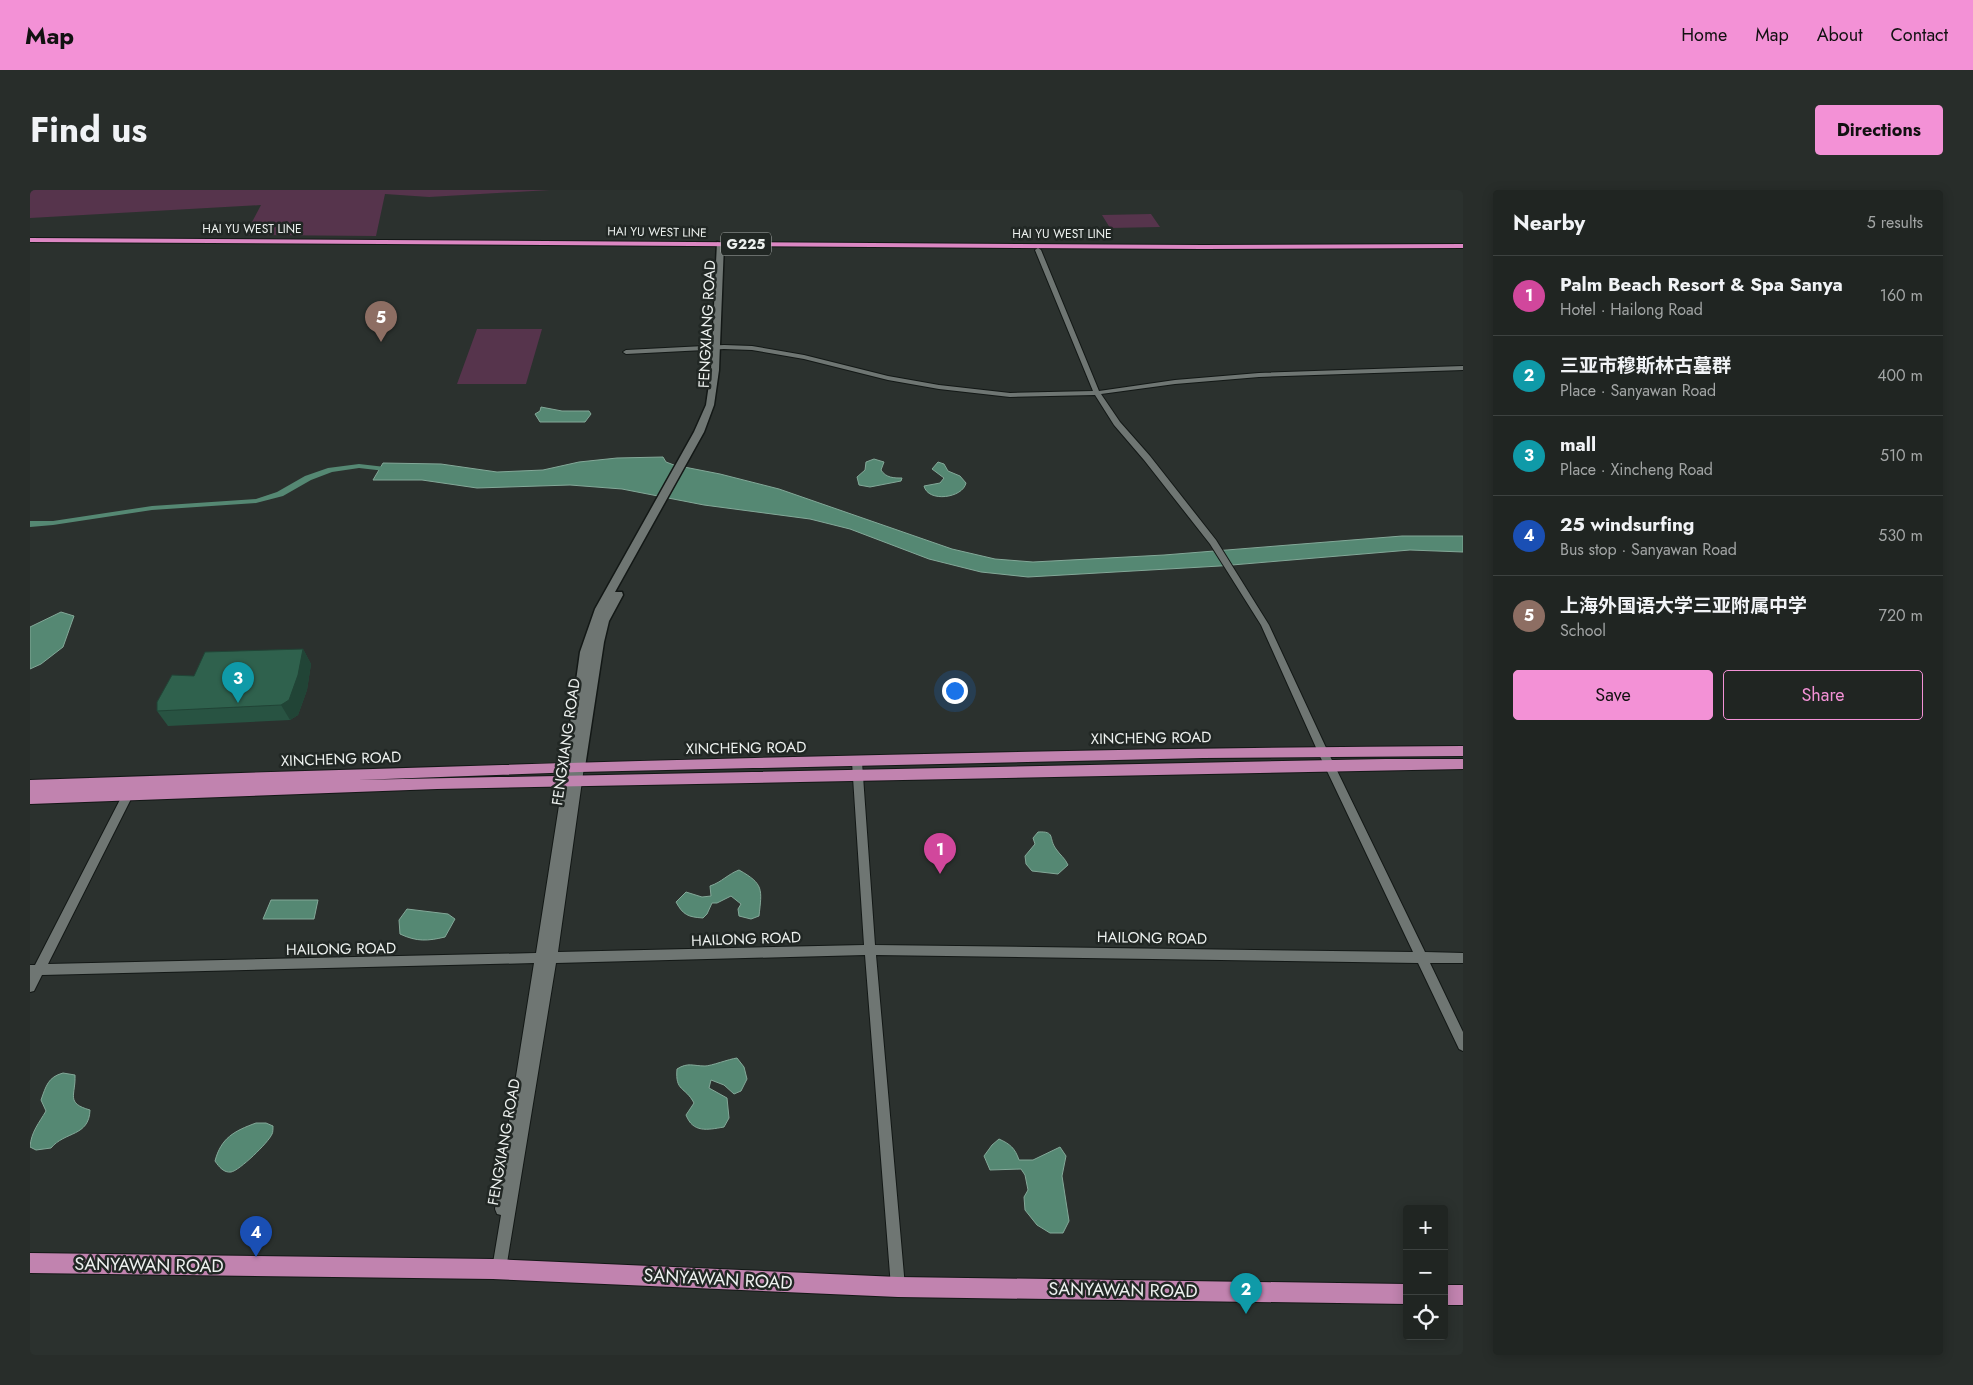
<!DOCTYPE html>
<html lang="en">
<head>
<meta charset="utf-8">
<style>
  body { margin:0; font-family:Jost,"Noto Sans SC",sans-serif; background:#282d2a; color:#f1f3f6 }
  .controls { position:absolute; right:15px; bottom:15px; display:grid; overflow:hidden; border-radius:5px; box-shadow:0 2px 12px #0003 }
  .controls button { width:45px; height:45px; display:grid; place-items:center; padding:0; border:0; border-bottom:1px solid #3d4240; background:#202522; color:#f1f3f6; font:25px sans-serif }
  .you { position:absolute; left:924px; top:500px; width:18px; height:18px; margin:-12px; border:4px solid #fff; border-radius:50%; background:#1a73e8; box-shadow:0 0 0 8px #1a73e833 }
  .badge { display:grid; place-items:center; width:32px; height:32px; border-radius:50%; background:#f391d6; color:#fff; font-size:16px; font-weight:700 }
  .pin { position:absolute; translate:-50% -41px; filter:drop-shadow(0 1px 2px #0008) }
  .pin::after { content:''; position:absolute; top:26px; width:18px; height:15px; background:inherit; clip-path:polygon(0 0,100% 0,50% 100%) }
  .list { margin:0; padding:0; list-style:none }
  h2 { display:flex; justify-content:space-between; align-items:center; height:65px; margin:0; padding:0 20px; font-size:21px }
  h2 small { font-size:16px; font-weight:400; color:#a2a5a5 }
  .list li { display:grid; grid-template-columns:32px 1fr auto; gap:15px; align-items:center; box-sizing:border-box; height:80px; padding:0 20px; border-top:1px solid #3d4240 }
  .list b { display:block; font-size:19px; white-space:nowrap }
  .list p { margin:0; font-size:16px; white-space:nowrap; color:#a2a5a5 }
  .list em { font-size:16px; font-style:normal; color:#a2a5a5 }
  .actions { display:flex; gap:10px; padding:15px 20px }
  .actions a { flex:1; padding:11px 0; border:1px solid #f391d6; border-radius:5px; text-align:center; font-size:18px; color:#f391d6 }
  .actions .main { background:#f391d6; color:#111 }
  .icon { flex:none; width:28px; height:28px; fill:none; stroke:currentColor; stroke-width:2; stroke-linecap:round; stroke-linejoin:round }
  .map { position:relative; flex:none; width:1433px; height:1165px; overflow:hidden; border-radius:5px }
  header { display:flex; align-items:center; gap:30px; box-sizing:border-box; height:70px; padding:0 25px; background:#f391d6; color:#111 }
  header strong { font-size:24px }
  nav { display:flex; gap:28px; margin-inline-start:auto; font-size:18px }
  .intro { display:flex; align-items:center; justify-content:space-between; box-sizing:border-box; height:120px; padding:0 30px }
  h1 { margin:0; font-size:35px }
  .button { padding:12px 22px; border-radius:5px; background:#f391d6; color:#111; font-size:18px; font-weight:700 }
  main { display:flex; gap:30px; padding:0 30px }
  aside { flex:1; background:#202522; border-radius:5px; box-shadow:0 2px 12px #0003 }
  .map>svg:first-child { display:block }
  .green { fill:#56344c }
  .water { fill:#558873; stroke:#83a898 }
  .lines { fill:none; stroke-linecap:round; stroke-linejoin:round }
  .canal { fill:#558873; fill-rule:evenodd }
  .minor-casing { stroke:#131816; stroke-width:2 }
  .tertiary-casing { stroke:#131816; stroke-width:3 }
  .primary-casing { stroke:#131816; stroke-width:2 }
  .trunk-casing { stroke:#131816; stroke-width:2 }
  .minor { fill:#6f7673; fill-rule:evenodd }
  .tertiary { fill:#6f7673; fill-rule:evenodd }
  .primary { fill:#c183af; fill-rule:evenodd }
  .trunk { fill:#dc87c3; fill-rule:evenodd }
  .wall { fill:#285342 }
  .shaded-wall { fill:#214436 }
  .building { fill:#2f614d; stroke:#214436 }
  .labels { text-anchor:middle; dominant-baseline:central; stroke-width:5; stroke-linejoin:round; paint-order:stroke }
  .far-street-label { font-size:12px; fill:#edf1ef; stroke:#212724 }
  .shield { fill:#212724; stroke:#b0b4b2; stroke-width:1 }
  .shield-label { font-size:14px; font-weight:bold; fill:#edf1ef }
  .street-label { font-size:15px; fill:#edf1ef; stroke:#212724 }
  .near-street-label { font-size:18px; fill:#edf1ef; stroke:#212724 }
</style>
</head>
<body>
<header>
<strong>Map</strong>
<nav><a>Home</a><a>Map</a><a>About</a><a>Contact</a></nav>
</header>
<div class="intro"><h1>Find us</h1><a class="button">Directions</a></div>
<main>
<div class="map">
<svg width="1433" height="1165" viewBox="0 0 1433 1165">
  <rect width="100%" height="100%" fill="#2b312e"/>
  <path class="green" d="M0 0H520L399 7 355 4 346 46 215 45 231 15 0 28Z
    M1121 24 1130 37 1080 38 1072 25Z
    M447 139H512L496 194H427Z"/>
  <path class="water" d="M511 217 532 221H559L561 224 555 232H510L505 224 510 221Z
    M633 267 636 272 644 275 690 284 749 299 922 359 965 369 1003 372 1134 365 1372 346H1433V362L1380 360 1190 376 998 387 951 382 899 369 820 339 780 329 674 315 592 299 540 295 447 298 392 290H343L353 273 411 274 467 282 513 280 549 272 587 268Z
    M844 269 854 272 851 280C856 288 864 288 872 288L871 291 840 297 829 295 827 287 835 280 836 272Z
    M908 272 914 274 918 281 930 286 936 293C933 308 898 313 894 296L910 293 914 288 902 279Z
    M31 422 44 426 33 457 11 474 0 479V437Z
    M1008 642C1026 641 1018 648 1026 659 1030 665 1035 668 1038 675L1028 684 1002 681 996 674 995 666 1005 654 1003 648Z
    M709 680C734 694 732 699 729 726L721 729 709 726 708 719 711 714 701 706 687 713H682L677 724 673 728C658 727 653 725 646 712L656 702 672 707 681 706 680 696C692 692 698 684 709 680Z
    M241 710H288L284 729H233Z
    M377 719 418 724 425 729 415 747C398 751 387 752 370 744L369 730Z
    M707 868 714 877 717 889 711 901 704 904 694 895 681 890 679 898 697 908 699 928 694 937C677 940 663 943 656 925L664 913C655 896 645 902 647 879 658 872 663 876 675 876 681 876 699 869 707 868Z
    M33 883 45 885C46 905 35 913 60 920 59 947 35 941 21 958L6 960 0 957C1 942 9 933 16 921L11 910C16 896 18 887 33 883Z
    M226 933H236L243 936C243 938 243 943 242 944 239 952 209 981 201 982 194 983 189 977 185 971 191 948 204 941 226 933Z
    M969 949C980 954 985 958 989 970H1003L1030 957 1036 966 1032 986 1039 1031 1033 1043H1020L1007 1035 995 1020 994 1007 998 1000 995 985 991 979 960 980 954 966 962 955Z"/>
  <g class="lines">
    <path class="canal" d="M329 274 364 278 368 280 364 282 329 278 302 282 281 290 253 306 226 313 122 320 23 335 0 337V331H23L122 316 226 309 247 302 275 286 298 278Z"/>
    <g class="minor-casing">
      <path id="minor" d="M1008 58 1011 60 1069 201 1145 190 1229 183 1433 176V180L1229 187 1145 194 1071 204 1090 232 1120 266 1186 350 1239 435 1298 562 1395 762 1433 763V773H1400L1433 842V861L1429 859 1388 773 846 765 875 1097 873 1102 868 1104 863 1102 861 1097 835 765 526 773 476 1079 474 1084 469 1086 464 1084 462 1079 471 1025 467 1024 465 1019 504 773 12 785 4 801 0 802V775H5L97 596H105L106 599 18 774 506 763 535 577 536 574 540 573 544 576 549 573 553 574 554 577 528 762 834 755 822 572 823 569H831L832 572 845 755 1383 762 1288 562 1231 435 1180 354 1114 270 1084 235 1065 205 980 207 909 199 858 190 774 169 722 160 694 159 596 164 593 162 596 160 694 155 722 156 774 165 858 186 909 195 980 203 1063 201 1005 60Z"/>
    </g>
    <g class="tertiary-casing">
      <path id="tertiary" d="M687 52 694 54 689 180 684 215 674 242 585 402H592L593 405 579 431 574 452 555 577 553 580C548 582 541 582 536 580L534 577 550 462 565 419 664 242 676 215 681 180Z"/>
    </g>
    <g class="primary-casing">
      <path id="primary" d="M1433 556V566L1173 568 549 582 327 590 1355 569H1433V579L407 599 0 614V602L71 599 0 602V590C478 574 955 559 1433 556Z
        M0 1063 463 1069 868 1087 1377 1094V1114L868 1107 463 1089 0 1083Z
        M1414 1095H1433V1115H1414Z"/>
    </g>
    <g class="trunk-casing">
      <path id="trunk" d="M0 48 1173 55 1433 54V58L1173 59 0 52Z"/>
    </g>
    <use href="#minor" class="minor"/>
    <use href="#tertiary" class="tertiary"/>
    <use href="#primary" class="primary"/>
    <use href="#trunk" class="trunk"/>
  </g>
  <path class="wall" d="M273 459 281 474 277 500 268 525 260 530 138 536 127 521 164 486Z"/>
  <path class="shaded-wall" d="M273 459 281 474 277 500 268 525 260 530 251 515Z"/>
  <path class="building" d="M273 459 268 485 259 510 251 515 127 521V512L142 485 164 486 175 462Z"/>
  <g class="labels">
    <g class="far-street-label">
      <text x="222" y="39">HAI YU WEST LINE</text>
      <text transform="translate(627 42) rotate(1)">HAI YU WEST LINE</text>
      <text x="1032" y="44">HAI YU WEST LINE</text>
    </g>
    <rect class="shield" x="691" y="42.5" width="50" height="23" rx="4"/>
    <g class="shield-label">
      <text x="716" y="54">G225</text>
    </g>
    <g class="street-label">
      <text transform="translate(677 134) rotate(-87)">FENGXIANG ROAD</text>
      <text transform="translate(1121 548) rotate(-1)">XINCHENG ROAD</text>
      <text transform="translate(536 552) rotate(-82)">FENGXIANG ROAD</text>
      <text transform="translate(716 558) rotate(-1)">XINCHENG ROAD</text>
      <text transform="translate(311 569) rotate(-2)">XINCHENG ROAD</text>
      <text transform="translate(1122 748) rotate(1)">HAILONG ROAD</text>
      <text transform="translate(716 749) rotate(-2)">HAILONG ROAD</text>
      <text transform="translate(311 759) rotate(-1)">HAILONG ROAD</text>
      <text transform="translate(474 952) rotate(-80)">FENGXIANG ROAD</text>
    </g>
    <g class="near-street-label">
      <text transform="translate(119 1075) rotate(1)">SANYAWAN ROAD</text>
      <text transform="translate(688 1089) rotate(3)">SANYAWAN ROAD</text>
      <text transform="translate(1093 1100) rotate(1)">SANYAWAN ROAD</text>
    </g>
  </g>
</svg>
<div class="controls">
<button>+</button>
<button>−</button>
<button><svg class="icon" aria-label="locate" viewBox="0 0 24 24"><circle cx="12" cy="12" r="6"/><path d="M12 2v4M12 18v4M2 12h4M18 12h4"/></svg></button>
</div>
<div class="you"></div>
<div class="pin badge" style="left:910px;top:684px;background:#d1479c">1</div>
<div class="pin badge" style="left:1216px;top:1124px;background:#0f9aa8">2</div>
<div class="pin badge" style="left:208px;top:513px;background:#0f9aa8">3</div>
<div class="pin badge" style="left:226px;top:1067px;background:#1a4fb4">4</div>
<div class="pin badge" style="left:351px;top:152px;background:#8d6e63">5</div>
</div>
<aside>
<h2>Nearby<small>5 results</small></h2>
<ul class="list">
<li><span class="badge" style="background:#d1479c">1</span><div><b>Palm Beach Resort &amp; Spa Sanya</b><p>Hotel · Hailong Road</p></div><em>160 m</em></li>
<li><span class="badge" style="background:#0f9aa8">2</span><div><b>三亚市穆斯林古墓群</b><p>Place · Sanyawan Road</p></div><em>400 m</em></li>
<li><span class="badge" style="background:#0f9aa8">3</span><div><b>mall</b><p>Place · Xincheng Road</p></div><em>510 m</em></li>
<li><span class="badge" style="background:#1a4fb4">4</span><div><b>25 windsurfing</b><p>Bus stop · Sanyawan Road</p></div><em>530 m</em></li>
<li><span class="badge" style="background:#8d6e63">5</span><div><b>上海外国语大学三亚附属中学</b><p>School</p></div><em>720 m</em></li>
</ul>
<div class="actions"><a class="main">Save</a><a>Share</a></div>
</aside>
</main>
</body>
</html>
